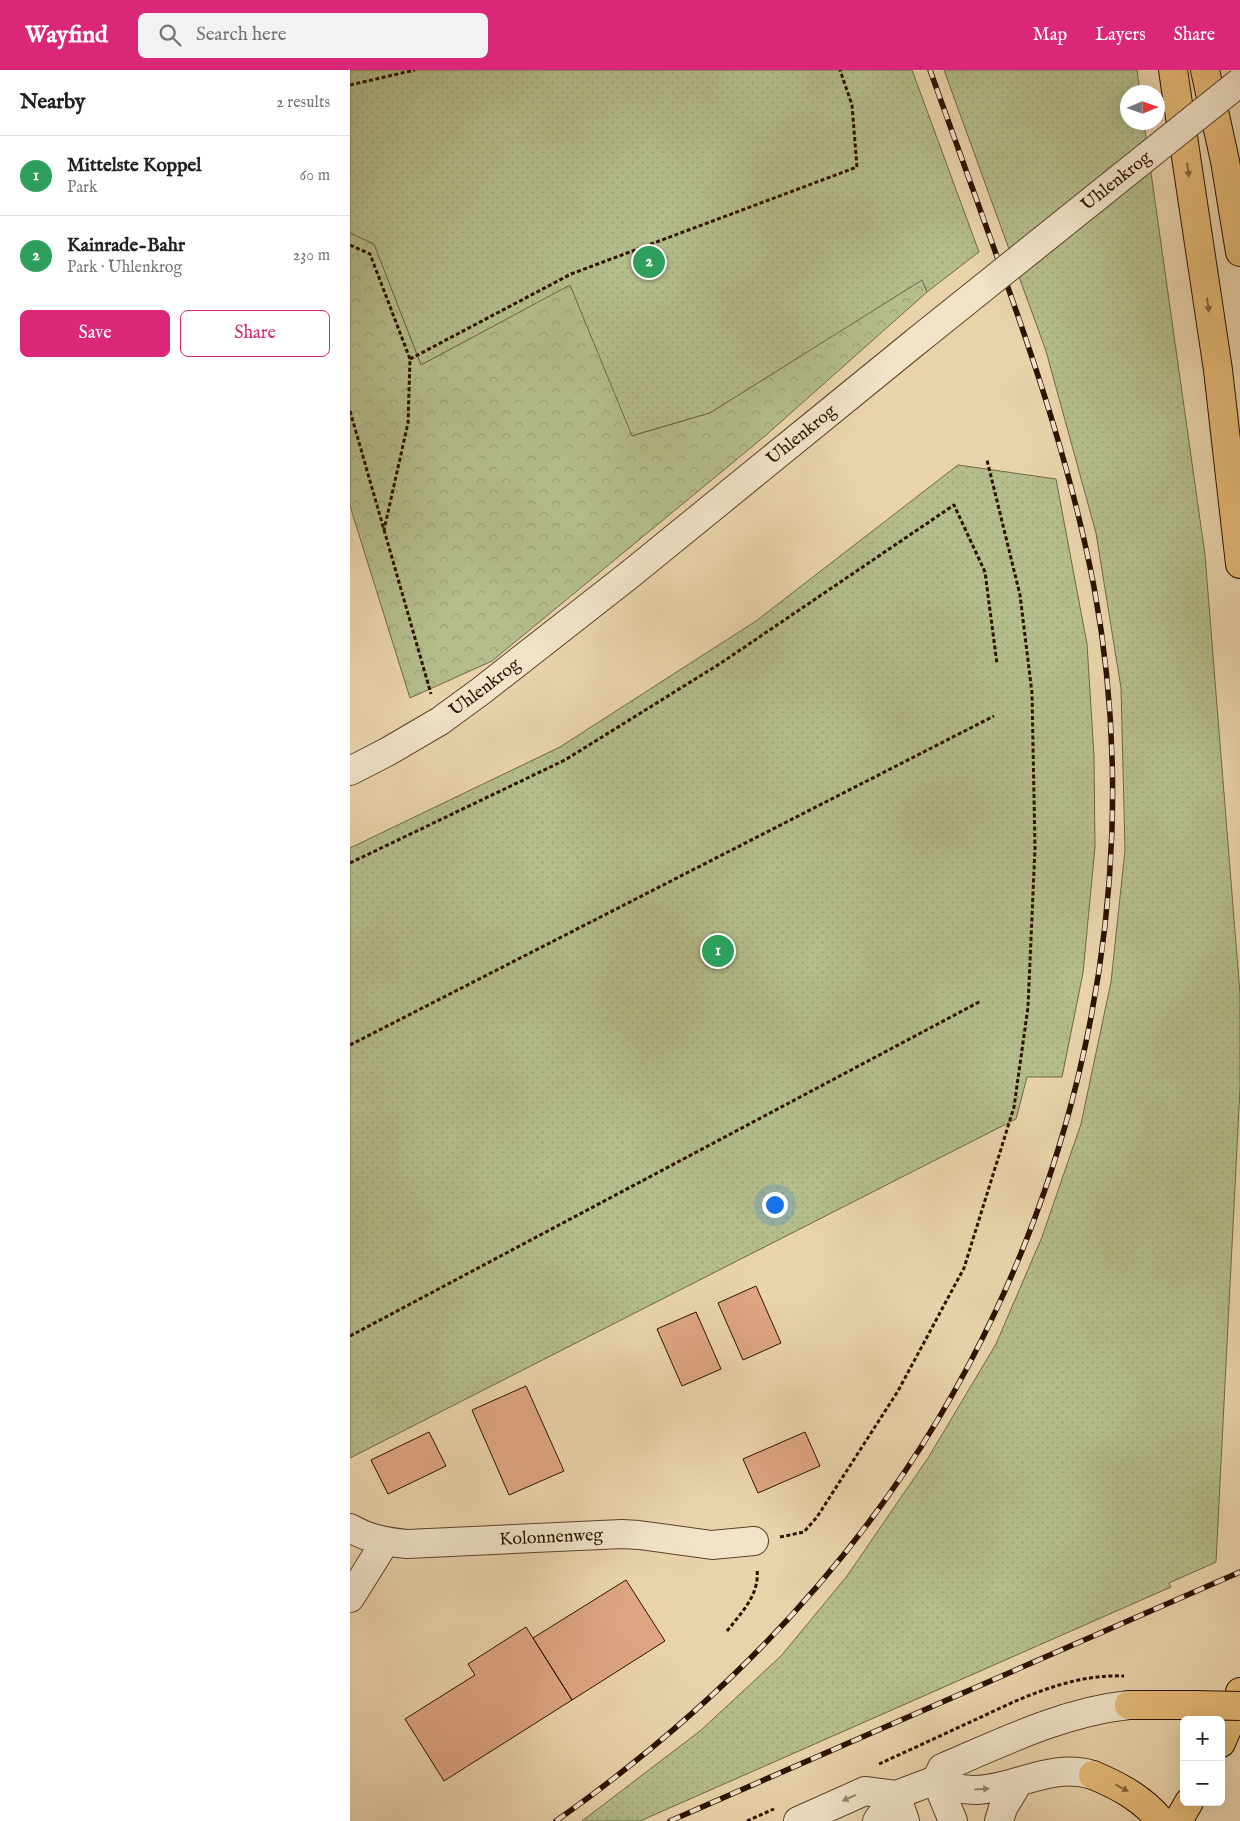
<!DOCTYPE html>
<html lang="en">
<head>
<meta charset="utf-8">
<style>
  body { margin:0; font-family:"IM FELL English",serif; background:#f2f2f2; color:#202124 }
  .controls { position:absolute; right:15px; bottom:15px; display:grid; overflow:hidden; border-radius:8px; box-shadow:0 5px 20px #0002 }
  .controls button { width:45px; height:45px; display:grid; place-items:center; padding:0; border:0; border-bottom:1px solid #e0e0e0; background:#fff; color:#202124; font:25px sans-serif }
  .compass { position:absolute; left:770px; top:15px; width:45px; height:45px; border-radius:50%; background:#fff; box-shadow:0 5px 20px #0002; rotate:88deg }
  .you { position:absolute; left:424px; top:1134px; width:18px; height:18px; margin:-12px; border:4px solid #fff; border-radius:50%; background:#1a73e8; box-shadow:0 0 0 8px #1a73e833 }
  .badge { display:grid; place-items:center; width:32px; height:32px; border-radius:50%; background:#db2777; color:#fff; font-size:16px; font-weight:700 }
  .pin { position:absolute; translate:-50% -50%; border:2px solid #fff; box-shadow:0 1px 5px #0006 }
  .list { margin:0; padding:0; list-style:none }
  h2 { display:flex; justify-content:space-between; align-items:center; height:65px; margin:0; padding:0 20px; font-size:21px }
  h2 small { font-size:16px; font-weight:400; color:#757577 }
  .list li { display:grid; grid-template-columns:32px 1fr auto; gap:15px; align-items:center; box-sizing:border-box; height:80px; padding:0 20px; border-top:1px solid #e0e0e0 }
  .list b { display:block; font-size:19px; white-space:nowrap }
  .list p { margin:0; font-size:16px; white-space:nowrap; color:#757577 }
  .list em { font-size:16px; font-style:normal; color:#757577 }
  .actions { display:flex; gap:10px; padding:15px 20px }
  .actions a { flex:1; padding:11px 0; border:1px solid #db2777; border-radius:8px; text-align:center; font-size:18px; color:#db2777 }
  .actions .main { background:#db2777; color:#fff }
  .icon { flex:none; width:28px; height:28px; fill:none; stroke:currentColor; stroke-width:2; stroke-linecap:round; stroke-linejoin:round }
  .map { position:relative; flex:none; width:890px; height:1751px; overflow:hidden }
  header { display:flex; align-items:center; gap:30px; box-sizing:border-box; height:70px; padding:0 25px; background:#db2777; color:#fff }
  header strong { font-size:24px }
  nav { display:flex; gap:28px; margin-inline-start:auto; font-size:18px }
  .search { width:350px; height:45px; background:#f2f2f2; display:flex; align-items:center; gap:12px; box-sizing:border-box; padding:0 18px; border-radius:8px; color:#757577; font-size:19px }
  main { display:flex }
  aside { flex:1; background:#fff }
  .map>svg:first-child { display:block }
  .grass { fill:url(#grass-dots); stroke:#706746 }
  .forest { fill:url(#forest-crowns); stroke:#706746 }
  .building { fill:#dea582; stroke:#2d1100 }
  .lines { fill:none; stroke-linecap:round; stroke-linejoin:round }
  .minor-casing { stroke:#5c422b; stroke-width:30 }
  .highway-casing { stroke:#2d1100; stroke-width:30 }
  .path { stroke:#2d1100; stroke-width:3; stroke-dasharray:4 2.5; stroke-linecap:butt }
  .minor { stroke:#f1e2c8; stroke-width:28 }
  .highway { stroke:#e5ba76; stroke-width:28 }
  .rail-casing { stroke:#2d1100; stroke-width:5.5 }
  .rail { stroke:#f1e2c8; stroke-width:4; stroke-dasharray:11; stroke-linecap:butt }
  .minor-bridge-casing { stroke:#5c422b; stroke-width:30; stroke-linecap:butt }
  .highway-bridge-casing { stroke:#2d1100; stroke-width:30; stroke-linecap:butt }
  .minor-bridge { stroke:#f1e2c8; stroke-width:28 }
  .highway-bridge { stroke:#e5ba76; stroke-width:28 }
  .oneway { fill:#89663b }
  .oneway2 { fill:#99846e }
  .labels { text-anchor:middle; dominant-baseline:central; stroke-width:4; stroke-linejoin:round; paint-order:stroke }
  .street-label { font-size:18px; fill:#2d1100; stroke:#f1e2c8 }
</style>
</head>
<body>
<header>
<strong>Wayfind</strong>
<div class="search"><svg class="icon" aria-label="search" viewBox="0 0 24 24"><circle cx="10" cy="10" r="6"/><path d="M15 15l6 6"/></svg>Search here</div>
<nav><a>Map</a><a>Layers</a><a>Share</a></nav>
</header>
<main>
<aside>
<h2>Nearby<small>2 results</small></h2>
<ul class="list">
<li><span class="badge" style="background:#2e9e5b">1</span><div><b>Mittelste Koppel</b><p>Park</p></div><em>60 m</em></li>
<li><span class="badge" style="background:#2e9e5b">2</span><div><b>Kainrade-Bahr</b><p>Park · Uhlenkrog</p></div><em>230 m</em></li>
</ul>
<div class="actions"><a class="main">Save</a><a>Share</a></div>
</aside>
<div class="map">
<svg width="890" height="1751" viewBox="0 0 890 1751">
  <defs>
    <pattern id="grass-dots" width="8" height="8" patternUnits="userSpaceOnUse" patternTransform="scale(1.25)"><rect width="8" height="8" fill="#b4bd8b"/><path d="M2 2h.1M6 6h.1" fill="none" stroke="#9ba176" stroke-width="1.8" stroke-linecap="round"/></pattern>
    <pattern id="forest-crowns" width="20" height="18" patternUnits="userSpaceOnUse" patternTransform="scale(1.25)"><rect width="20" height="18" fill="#b4bd8b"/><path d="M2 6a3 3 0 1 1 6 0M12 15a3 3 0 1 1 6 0" fill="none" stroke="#9ba176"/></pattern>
  </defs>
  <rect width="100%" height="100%" fill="#ead3ab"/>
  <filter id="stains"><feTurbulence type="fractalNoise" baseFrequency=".004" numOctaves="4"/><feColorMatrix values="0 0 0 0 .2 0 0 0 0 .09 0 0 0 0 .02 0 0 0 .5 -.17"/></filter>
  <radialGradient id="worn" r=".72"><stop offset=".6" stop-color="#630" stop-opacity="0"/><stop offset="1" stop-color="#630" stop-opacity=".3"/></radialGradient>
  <path class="grass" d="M0 0H562L629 182 577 222 572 211 360 343 281 366 220 216 71 295 24 175 0 163Z
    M594 0H787L790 22H778V52L794 53 855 485 890 924V1018L866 1492 819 1513 821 1517 290 1751H232L350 1661 431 1586 497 1506 578 1388 646 1274 692 1167 731 1054 761 912 775 780 771 618 746 463 696 281Z
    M608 395 706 409 737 574 744 686 745 777 733 903 712 1007H677L666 1049 0 1388V778L210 677 406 551Z"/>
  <path class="forest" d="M0 163 24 174 71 295 220 215 282 366 360 343 572 210 577 222 415 366 142 591 60 628 0 436Z"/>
  <path class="building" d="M406 1216 431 1273 393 1290 368 1233Z
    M346 1242 371 1299 332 1316 307 1259Z
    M176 1316 214 1401 159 1425 122 1340Z
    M79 1362 96 1396 38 1424 21 1390Z
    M455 1362 470 1396 408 1423 393 1389Z
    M276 1510 315 1571 222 1630 183 1568Z
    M176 1557 222 1630 94 1711 55 1649 125 1605 118 1594Z"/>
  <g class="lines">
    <g class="minor-casing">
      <g id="minor">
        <path id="s1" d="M0 701 37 682 90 651 131 621 278 506 568 270"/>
        <path id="s2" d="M0 1458C19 1469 36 1472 57 1474L272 1464 289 1465 362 1475 404 1471"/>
        <path d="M0 1528 35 1472"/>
        <path d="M586 1710 592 1698C653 1672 713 1642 779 1635"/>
        <path d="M586 1710C642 1741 688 1688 743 1705"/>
        <path d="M586 1710 603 1751"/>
        <path d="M546 1725 555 1751"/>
        <path d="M448 1751 515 1721 546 1725 586 1710"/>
        <path d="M527 1751 546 1725"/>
        <path d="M649 1751 653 1738 668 1713"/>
      </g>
    </g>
    <g class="highway-casing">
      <path id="highway" d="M823 0 868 300 890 494
        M855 0 875 91 890 182
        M779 1635H845
        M871 1673 887 1636 890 1622
        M743 1705C769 1716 792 1728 811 1751
        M828 1751 839 1732"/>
    </g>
    <path class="path" d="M0 15 65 0
      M0 175 20 184 60 289 58 353 34 460
      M60 289 221 204 507 97 502 35 490 0
      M0 341 81 624
      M0 793 215 690 371 593 604 435 635 502 647 594
      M0 975 644 646
      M0 1266 631 931
      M430 1467 454 1462 467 1447 548 1321 614 1198 664 1037 678 937 685 778 682 623 670 525 637 390
      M377 1561C392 1542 410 1524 407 1499
      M529 1694C562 1679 596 1663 629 1648 675 1626 723 1604 774 1606
      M397 1751 424 1739"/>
    <use href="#minor" class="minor"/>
    <use href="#highway" class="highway"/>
    <g class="rail-casing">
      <path id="rail" d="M206 1751C325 1667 432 1568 519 1452 716 1190 804 841 744 517 723 407 688 301 650 195 627 130 603 65 580 0
        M320 1751 890 1502"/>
    </g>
    <use href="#rail" class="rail"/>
    <g class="minor-bridge-casing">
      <g id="minor-bridge">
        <path id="s3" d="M568 270 890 12"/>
      </g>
    </g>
    <g class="highway-bridge-casing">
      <path id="highway-bridge" d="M845 1635 890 1636"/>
    </g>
    <use href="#minor-bridge" class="minor-bridge"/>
    <use href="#highway-bridge" class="highway-bridge"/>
  </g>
  <defs><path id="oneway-solid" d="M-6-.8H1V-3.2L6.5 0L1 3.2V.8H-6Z" transform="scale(1.25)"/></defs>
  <g class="oneway">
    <use href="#oneway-solid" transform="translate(838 100) rotate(82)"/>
    <use href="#oneway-solid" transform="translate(858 235) rotate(82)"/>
    <use href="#oneway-solid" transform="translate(772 1718) rotate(28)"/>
  </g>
  <g class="oneway2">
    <use href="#oneway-solid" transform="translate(632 1719) rotate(-3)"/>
    <use href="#oneway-solid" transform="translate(499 1728) rotate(156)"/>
  </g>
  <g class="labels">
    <g class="street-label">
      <text stroke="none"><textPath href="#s3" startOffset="254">Uhlenkrog</textPath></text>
      <text stroke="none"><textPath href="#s1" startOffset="564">Uhlenkrog</textPath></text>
      <text stroke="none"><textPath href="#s1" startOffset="159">Uhlenkrog</textPath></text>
      <text stroke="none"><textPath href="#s2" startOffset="204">Kolonnenweg</textPath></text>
    </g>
  </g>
  <rect width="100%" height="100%" filter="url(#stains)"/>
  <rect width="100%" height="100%" fill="url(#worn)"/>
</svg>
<div class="controls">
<button>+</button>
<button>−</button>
</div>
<svg class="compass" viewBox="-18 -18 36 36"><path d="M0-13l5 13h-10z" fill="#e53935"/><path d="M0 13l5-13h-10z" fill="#757577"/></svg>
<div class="you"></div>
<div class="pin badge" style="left:368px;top:881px;background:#2e9e5b">1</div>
<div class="pin badge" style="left:299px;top:192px;background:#2e9e5b">2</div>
</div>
</main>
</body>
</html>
